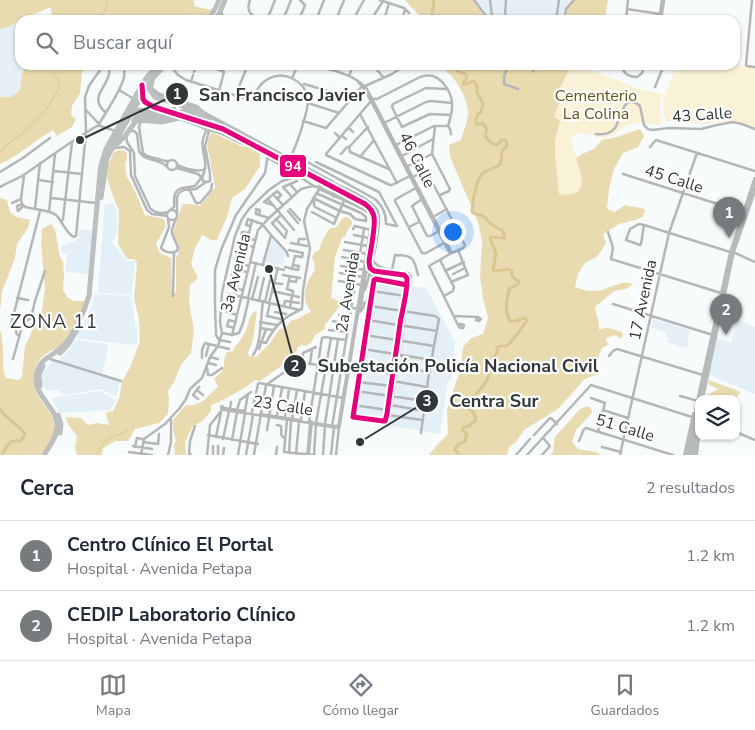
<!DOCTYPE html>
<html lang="es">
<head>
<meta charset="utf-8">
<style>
  body { margin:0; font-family:"Nunito Sans",sans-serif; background:#f6f6f7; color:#1f2937 }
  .controls { position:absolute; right:15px; bottom:15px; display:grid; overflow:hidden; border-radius:10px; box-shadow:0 1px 4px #0004 }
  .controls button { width:45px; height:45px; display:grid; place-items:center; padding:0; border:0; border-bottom:1px solid #e0e1e3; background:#fff; color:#1f2937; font:25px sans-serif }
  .you { position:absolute; left:452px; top:231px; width:18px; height:18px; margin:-12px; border:4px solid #fff; border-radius:50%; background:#1a73e8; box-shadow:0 0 0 8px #1a73e833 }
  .badge { display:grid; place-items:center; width:32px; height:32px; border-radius:50%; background:#767c7e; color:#fff; font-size:16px; font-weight:700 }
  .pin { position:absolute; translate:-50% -41px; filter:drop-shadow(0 1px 2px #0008) }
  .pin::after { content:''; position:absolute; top:26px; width:18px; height:15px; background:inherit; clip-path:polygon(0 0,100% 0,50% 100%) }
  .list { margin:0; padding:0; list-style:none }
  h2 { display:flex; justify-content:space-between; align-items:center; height:65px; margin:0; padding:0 20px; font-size:21px }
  h2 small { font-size:16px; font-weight:400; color:#747a83 }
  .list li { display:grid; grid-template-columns:32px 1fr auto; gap:15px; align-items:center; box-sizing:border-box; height:70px; padding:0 20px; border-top:1px solid #e0e1e3 }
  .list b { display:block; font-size:19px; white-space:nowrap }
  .list p { margin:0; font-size:16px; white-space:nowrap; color:#747a83 }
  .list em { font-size:16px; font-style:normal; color:#747a83 }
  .icon { flex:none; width:28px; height:28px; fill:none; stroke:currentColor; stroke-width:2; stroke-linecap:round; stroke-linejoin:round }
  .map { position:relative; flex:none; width:755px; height:455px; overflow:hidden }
  .search { position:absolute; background:#fff; box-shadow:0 1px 4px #0004; left:15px; right:15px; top:15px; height:55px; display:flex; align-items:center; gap:12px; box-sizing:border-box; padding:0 18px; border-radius:15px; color:#747a83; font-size:19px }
  .sheet { height:205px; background:#fff }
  nav { display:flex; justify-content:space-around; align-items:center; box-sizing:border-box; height:70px; border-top:1px solid #e0e1e3; background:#fff; font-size:14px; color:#747a83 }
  nav a { display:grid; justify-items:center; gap:2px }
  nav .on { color:#767c7e }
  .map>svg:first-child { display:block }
  .built { fill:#e4f0f5 }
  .green { fill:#faf2d7 }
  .forest { fill:#e9dbb0 }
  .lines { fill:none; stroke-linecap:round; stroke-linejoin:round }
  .stream { stroke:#d9c690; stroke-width:1 }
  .river { stroke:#d9c690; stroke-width:3 }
  .minor { stroke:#b4b6b7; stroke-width:2.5 }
  .major { stroke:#b6babb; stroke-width:4 }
  .highway { stroke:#bbbfc0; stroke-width:5 }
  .highway-bridge { stroke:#bbbfc0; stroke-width:5 }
  .bus-1-casing { stroke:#fff; stroke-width:9 }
  .bus-1 { stroke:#e5007d; stroke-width:5 }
  .labels { text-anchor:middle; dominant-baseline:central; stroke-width:4.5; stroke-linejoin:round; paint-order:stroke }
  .park-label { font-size:16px; fill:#685419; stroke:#fff }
  .street-label { font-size:16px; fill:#31383a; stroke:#fff }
  .quarter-label { font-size:19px; letter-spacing:1px; fill:#31383a; stroke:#fff }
  .leader { fill:none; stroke:#31383a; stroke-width:2 }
  .callout-dot { fill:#31383a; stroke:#fff; stroke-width:2 }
  .mark-label { font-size:15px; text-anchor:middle; font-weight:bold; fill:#fff }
  .callout-label { font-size:18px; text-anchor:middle; font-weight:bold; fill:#31383a; stroke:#fff; stroke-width:4.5; stroke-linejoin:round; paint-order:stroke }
  .line-badge { stroke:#fff; stroke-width:2 }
  .badge-label { font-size:14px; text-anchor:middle; font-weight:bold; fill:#fff }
</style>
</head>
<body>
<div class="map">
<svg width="755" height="455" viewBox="0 0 755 455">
  <rect width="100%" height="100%" fill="#f7fbfc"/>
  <path class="built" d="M474 0H572L568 5 565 20H489L476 5Z
    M20 21V41L16 43V54L20 56V65H27L26 68 22 72 21 87 14 96 6 98 0 96V29L8 27Z
    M105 204H114L117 210V232L113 243 127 261H135L132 295 98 293Z
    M79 229 93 231 89 274 65 272 67 254 61 253V246L75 241 78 238Z
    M271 236 285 253 283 265 281 266 264 263Z
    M374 273 414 280 413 286 426 288 455 342 452 378 448 381 440 434 351 420Z
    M95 294 132 296 135 326 138 327 137 345 77 339 78 334 90 310Z
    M653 319 690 330 687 348 668 342 669 337 666 336V333L651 327Z
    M737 320 755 327V394L709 375 717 338 731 343Z
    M76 340 107 344 108 351 102 373 58 361 71 348Z
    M53 361 120 382 116 397 101 389 64 395 57 390 47 391 43 385 42 378 44 371 50 364Z
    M100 391 116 400 110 410 60 413 51 398Z"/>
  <path class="green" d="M571 65H579L642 90 663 94 660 102V117L661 118V125L634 123 623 128 607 138 593 136 580 132 570 139C573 149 587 181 579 190 574 195 566 194 559 194L555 156V140L560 120 554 118 561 100 556 97Z
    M677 65H733L755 68V127L736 121 706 124 666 121 664 115 663 99Z"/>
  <path class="forest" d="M0 0H194V6L211 10 207 17 203 19 192 14 189 20H50L52 16 51 7 20 20 8 27 0 29Z
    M405 0H474L476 5 489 20H426L416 12Z
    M572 0H608L605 20H565L568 5Z
    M27 65H90L82 72 80 93 72 106 71 115 76 119 72 127 57 136 53 130C34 141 20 155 0 164V96C8 99 16 97 20 88 22 83 20 76 23 72 24 69 26 68 27 65Z
    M435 65H571L556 97 561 99 554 117 560 120 555 141V156L559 194C563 194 568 195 572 194 589 190 579 168 576 158L582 154 594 149 602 140 617 137 640 129 644 136 638 147 623 153 614 169 609 189 607 209 615 212 625 205 645 209 643 217 635 220 619 224 603 234 606 243 598 256 585 263 578 274 575 287C584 291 592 292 602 290 613 287 621 280 633 284L626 289 614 291 595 307C596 317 600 320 599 330 608 326 614 329 623 333L621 339 615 335 606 338V341L609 344 602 348 599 355 598 374 585 379 558 409 524 430 516 442 509 447 507 455H429L435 447 448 434 447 410 461 367 463 347 471 338 483 334 488 318 483 298 480 276 482 241 478 222 450 157 449 145 461 140C463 132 468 121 468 112 468 97 451 68 435 65Z
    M211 133H214L243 147 251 146 260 151V166L245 189 232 198 227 217 217 240H211L202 235 195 248 191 264 198 278 190 285 189 302 194 330 191 353 181 365 174 382 168 391 169 400 168 414 159 423 135 429 128 441H116L103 448 102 455H77L75 448 77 436 68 424 66 417 81 418 88 425 97 423 109 425 106 413 113 411 119 399 122 382 131 365 140 341 139 319 134 299 137 263 134 259H127L118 244 119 211 114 199 107 178 108 165 114 152 119 150 124 151 127 153V159L125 164 127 177 135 191 145 215 164 219 166 226 156 244 160 253 171 258 172 292 176 293V258L179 251V245L174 238 173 233 181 208 183 204H190L200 206 215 187 207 144Z
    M0 198 7 200 10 212 17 217 30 220 28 228 17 244 15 258 2 292 0 311Z
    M346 217C350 218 352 220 352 224L346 233V236L342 238 335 257 331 298 339 301 340 306C335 311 330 320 325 324V329L315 335 311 343 305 346 301 345 297 348V351L293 354 294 357 260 381 255 380C245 388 223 401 211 405V411L205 418 201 422 193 426 185 442 186 455H175L174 444 176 441 173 430V420L186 405C199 408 209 395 218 387L214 379C230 366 220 366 227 352L234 351V348C239 342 243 337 246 330 249 323 249 316 255 311L257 313C254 326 255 341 248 352L249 356 256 357 270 343 279 330 287 326 292 320C299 320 304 314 311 312 310 310 308 308 307 305 301 294 308 279 315 270L314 263 312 257 315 252 320 249 321 243 329 229 336 227 343 218Z
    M51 224 55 229 60 257 63 261 64 275 63 290 67 297 74 301H86C79 317 72 332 61 345 57 349 52 350 47 353 41 357 36 364 34 371 26 396 60 412 54 431 52 439 45 448 41 455H0V330C6 347 0 365 6 378L19 380 22 377 25 346 31 334 32 327 42 310 45 289 41 244 42 229Z
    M709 380 741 392 735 399H729L719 395 714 399H704L705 396 718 389 708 384Z
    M588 406 592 410 591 414 576 430 572 442 578 449 596 452 602 455H550L553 452 555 437 580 409Z"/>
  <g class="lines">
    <path class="stream" d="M97 20C103 14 108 8 107 0
      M0 152 3 151 6 145 22 134 46 110 59 89V82L54 75 53 68 54 65
      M97 455C101 446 106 438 117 435 121 434 124 433 128 430"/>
    <path class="river" d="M434 0 432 17 433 18 440 16 443 20
      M452 65 457 71 465 74 467 77 463 84H466L474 81 477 86V92L483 104 481 112C477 115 474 120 477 125L482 123C488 128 487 130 485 136L490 142 497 145 501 140H505L507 142 506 148 503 149C500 154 503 159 500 164 495 169 488 169 483 173 476 180 473 201 472 211L473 213 483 216 491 224 503 231 505 238H504L491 237 490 238 496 253 493 270 495 271 509 269 512 271C511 276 514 280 519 281L518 284 509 289C507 300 504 312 510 321H516L525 318 527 321C525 323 510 344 508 345 506 347 503 346 500 346L497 348V353C495 356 491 359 490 363 489 369 490 376 486 382 481 391 470 397 468 408 473 410 475 414 476 420L469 426 464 427 463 429V431L467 434 465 441 459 444 455 449 458 454 460 455
      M0 409C6 419 18 424 25 434L21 441C8 439 8 445 2 455"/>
    <path class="minor" d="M250 0C246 11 250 14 259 20
      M380 0 404 8 409 13
      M474 0 489 20
      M490 0 492 16 490 20
      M752 0 746 65 747 66 755 67
      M627 9 660 14
      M222 13V20
      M505 15 506 0
      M413 17 415 20
      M267 20 275 0
      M283 20 291 0
      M299 20 305 5 300 0
      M316 20 324 0
      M336 20 344 0
      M353 20 364 0
      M371 20 383 1
      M384 20 389 3
      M402 20 405 9
      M556 20 559 0
      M564 20 566 9 574 0
      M626 20 628 0
      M659 20 662 0
      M661 20 664 0
      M147 65 153 71
      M315 65C334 71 354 74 367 89L452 253
      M373 65 384 78
      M509 65 504 76V84L518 89
      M621 65C623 73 629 77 637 77L641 74
      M173 69 178 75 186 80 250 100H252C256 91 260 83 268 79 284 70 305 81 308 98 309 110 296 147 290 158
      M217 69 224 72 219 91
      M533 71 534 69 545 65
      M194 72 197 65
      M641 74 642 73 645 65
      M349 76 353 65
      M292 78 298 65
      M191 82 193 75
      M358 82 362 86 371 101 450 254
      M304 84 352 98
      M365 86 392 74 406 65
      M655 87 664 65
      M446 89 426 88 393 104 392 107 402 127 430 114 451 115
      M119 90 134 99
      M235 96 248 65
      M373 99H377L420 77C424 76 429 75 433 76 444 80 453 95 452 106 452 112 450 120 448 126H434L396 145
      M371 101 326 154V155L390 185H392L410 176
      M308 103 339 113
      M85 109 99 124
      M105 112C89 97 106 89 109 74 110 72 109 67 109 65
      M360 114 397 183
      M143 121 140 123 139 127 143 153 147 156 165 161H168
      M303 121 326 128 363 85
      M384 123 426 102 431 101 452 103
      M99 126V124C106 112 122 89 124 77 125 73 124 69 124 65
      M435 126 432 154 450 189 449 191 440 195
      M448 126 450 129 451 134
      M368 127 349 147 350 152 389 169
      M349 128 353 132
      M129 131H134L137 134C138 139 138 145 139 150 142 162 160 158 167 167
      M335 133 340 138
      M596 134C603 135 610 134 615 128 621 119 623 91 640 106L644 125 648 129 652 130 669 128 701 129 717 125 733 122 742 124 755 129
      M126 135 127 142 134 153 135 176 150 208C154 213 162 214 168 212
      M342 136 346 139
      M650 147 656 140 755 171
      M115 148 124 147 130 151 131 175 147 210 152 214 167 216
      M341 154 347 147H349
      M402 156 433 139
      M360 157 374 140
      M268 158 289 170 314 186 319 188
      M167 165a5 5 0 1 1 10 0a5 5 0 1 1-10 0Z
      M304 160 375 199C383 207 386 213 386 224L397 226
      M316 162 379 192 397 226
      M177 165C185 168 197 173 205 169 207 153 197 148 207 129
      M406 167 432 154
      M177 168 198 174 201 177
      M205 169 202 178 203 181 207 182 210 181V174L205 146 209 131
      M54 171 82 174
      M0 172 23 158 50 138
      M623 174 743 212
      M413 177 425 171 427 172 465 245 463 248 450 254 429 266 459 327
      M38 180 53 182
      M319 180 365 204C381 215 372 236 370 253 369 259 368 263 371 269L374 271 404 275C407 278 407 277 407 281 407 295 402 311 400 324 396 354 391 384 387 414L385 421H383L353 417 374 280 376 279 407 285
      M332 182C344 188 374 200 378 212 382 221 375 249 373 260L372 264 366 273 360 312
      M290 184 297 192
      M0 187C8 182 16 180 25 174 49 158 72 140 97 126H101L115 131
      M416 188 396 199 395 201 422 253H426L444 243
      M189 189 196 203H200L211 190 212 184
      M316 193 361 213 366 217V221
      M273 194 283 205
      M292 197 283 187 297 181
      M51 198 96 203
      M313 198 340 211 350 214 355 219 366 221
      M268 199 294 230
      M314 199V205L315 207 337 218
      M422 199 412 206 427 236H430L439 231
      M12 203 21 199
      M22 204 25 207C33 209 51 210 56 215 63 222 66 234 74 237L76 236 86 132 85 97 89 86 95 77 101 69 108 65
      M22 204 21 199 24 175
      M22 204 17 206 18 211 23 206
      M273 205 264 202 277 191 281 195 277 199
      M35 209 40 163
      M290 209 300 220
      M167 215a5 5 0 1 1 10 0a5 5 0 1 1-10 0Z
      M170 210 174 207C175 203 173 198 175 194 178 186 188 188 195 186L201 178
      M288 211 298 223
      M49 212 55 154
      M312 212 334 224 344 201
      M177 213V197L179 193 184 190 196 189 206 182
      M259 215 260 210 256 209V214L269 218
      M281 215 272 223 285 238
      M433 217 447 209
      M168 219 169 227 161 248C164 252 172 254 177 251L178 248C173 232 168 237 176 219
      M276 219 287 231 285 238
      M61 222 63 219 72 142
      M644 225 641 244 640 245 626 240 630 229 639 224 644 225 730 252
      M250 226 246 225 248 219 262 224 271 235 286 251 288 256
      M409 227 419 222
      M353 229 355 226 371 230
      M608 232 613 248 611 259 721 293
      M249 233 242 232 241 237 255 240
      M354 235 369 238
      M248 238 252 220
      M345 242 368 246
      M291 243 307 246
      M298 244 299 239H305
      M289 250 303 253 302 257 295 256
      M344 250 367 254
      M733 252 755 262
      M342 257 365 262
      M373 260C378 271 397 270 408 273L411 276 390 415
      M440 260 454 287 453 291 444 296
      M250 262 284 270
      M241 264 246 246
      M263 264 271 235
      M249 266 236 262 235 261 240 244 254 247
      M341 266 365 270
      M285 267 298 270 299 266 293 265
      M292 269 295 256
      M392 270 395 255C414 255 414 259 418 275
      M445 271 464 262
      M340 273 363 277
      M453 274 465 268
      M283 275 300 278
      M290 281 296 282 297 278
      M339 281 362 285
      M451 282 468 275 458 250
      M274 283 282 284
      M236 288 240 270
      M287 289 293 291 290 308
      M287 289 290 276
      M243 290 229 287 233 270 234 269 247 272
      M272 291 299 297
      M372 291 405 296
      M235 295 233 301 227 299 229 294 300 310
      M173 296 174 252
      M17 298 28 300
      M248 298 256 263
      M252 299 258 277
      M259 300 264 278
      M265 302 270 280
      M269 303 278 268
      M270 303 267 316 280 319
      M613 304 713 335
      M284 306 285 301 299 303
      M370 306 435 316 438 318 439 319 429 373 421 433
      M346 307 358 309
      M361 311 364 306V303L367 302 372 275 371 269 365 290
      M275 312 286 314
      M230 313 231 308 228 307 227 312 237 315
      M339 315 350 316
      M455 316 478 317
      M478 317 481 319 479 321 476 320Z
      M367 320 437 331
      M333 321 348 325
      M260 322 277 325
      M460 324 464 325 463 328H460Z
      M234 328 227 326 229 320 236 322
      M260 328 273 330
      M329 330 347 332
      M222 333 232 335 239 333 243 323 249 298
      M232 335 258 230 269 218 301 189 308 187 314 186
      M365 335 434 346
      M19 336 16 333 17 327 11 325 40 211
      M219 340 216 335 215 304V270L221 250 236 215 265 173 268 154
      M219 340 230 342
      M259 341 266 343C275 325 284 317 302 309L303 290 310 249 304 221 307 209 320 188
      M259 349 266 329
      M363 349 432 360
      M253 355C261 346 261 315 263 301
      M206 356 209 344
      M609 356 613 351 617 349 703 375
      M210 357 218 359
      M202 358V350L205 343 229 349
      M13 359 23 323 31 318 35 301 45 271
      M50 359 121 381
      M361 361 430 372
      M302 362 303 353 316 347
      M208 363 216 365
      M310 364 312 349
      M207 368 208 375H212L222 368
      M360 369 393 374
      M393 381 427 387
      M358 382 391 386
      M197 390 203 395
      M356 391 425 401
      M680 396 698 401
      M591 398 605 403 598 432
      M198 399 193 395 199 387
      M354 405 387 410
      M391 405 424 411
      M222 406 224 408 223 410 221 408Z
      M224 408 245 411
      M230 409 231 402
      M224 410 310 423
      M237 410 240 400 251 392
      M603 410 628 418
      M245 411 248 394
      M252 412 258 384 259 383 344 398
      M260 414 299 420
      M388 415 422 420
      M277 416 282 388
      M285 417 289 389
      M292 419 297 390
      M287 420 284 452 314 455
      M301 420 305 392
      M309 422 322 338 324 337 346 340
      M325 424 338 339
      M277 425 281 426C282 431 279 436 285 438
      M332 427 364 229
      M267 430 274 386
      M736 432 755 440
      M208 435 258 444
      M534 435 549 419 551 418 557 424
      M216 437 221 412
      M223 439 229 411
      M232 440 237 412
      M579 441 584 429 586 428 673 455
      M143 442 158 444 159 434
      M133 446 152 449
      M135 447 137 438 143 439
      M602 447 621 452
      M129 452 152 455
      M289 453 291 421
      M254 454 266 385 299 362 348 370
      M296 454 299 422
      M141 455 144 439 165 424 179 409 186 399 190 389 202 378 210 357 218 346 222 333 220 322 222 293 235 236 242 219 249 209 269 190 282 181 298 176
      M168 455 171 442V419
      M191 455 189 453 190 441 195 426
      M207 455 210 425 222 410
      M213 455V446
      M218 455V446
      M223 455 224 448
      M238 455 245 413
      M246 455 253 415
      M276 455 277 447
      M314 455 316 423 331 338
      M323 455 325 425
      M331 455 334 427
      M336 455 339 427
      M516 455 530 439
      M527 455 591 385 692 417
      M542 455 550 446 543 438
      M620 455 669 233 697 153"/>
    <path class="major" d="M152 89 158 94 197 107 202 112 332 182 334 188V196
      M142 94C144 106 158 109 167 112
      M174 114 223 129 319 180 321 189C330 194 367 208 371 214 373 219 372 225 371 230L339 426 336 427 310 423
      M209 130C224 129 236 145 251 144
      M702 399 733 252 755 189
      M697 430 699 420
      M308 455 311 422
      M685 455 694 414
      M688 455 699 396 731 252 755 179
      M692 455 696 428
      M696 455 699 430"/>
    <path class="highway" d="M208 20 216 7 219 0
      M215 20 220 12 225 0
      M153 78 150 90 155 97 202 112
      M151 80 165 65
      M132 111C143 108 152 114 163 113
      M134 120 137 117 143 115 161 118 184 111 201 117
      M113 148 126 135 135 122 139 120 161 122 180 118 202 126 209 130 210 128
      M101 198 107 158 128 119
      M60 353 68 345 77 330
      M40 386 39 375 43 366
      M58 415 61 424 60 433
      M44 455C49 447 57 437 57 427 59 407 29 394 37 371 41 358 53 356 62 347 74 335 84 312 89 296L100 172 101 165 106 149 142 85 147 77 158 65"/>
    <path class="highway-bridge" d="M163 113 174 109
      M199 114 209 120 210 128
      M128 119 151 80"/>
    <g class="bus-1-casing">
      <path id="bus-1" d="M142 85 143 99 145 102 154 107 223 129 365 204C369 207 373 211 374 217 376 226 370 252 369 262L370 268 374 271 404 275C407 278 407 277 407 281 407 295 402 311 400 324 396 354 391 384 387 414L385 421H383L353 417 374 280 376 279 407 285"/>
    </g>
    <use href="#bus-1" class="bus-1"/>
  </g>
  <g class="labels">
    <g class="park-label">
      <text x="596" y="96">Cementerio<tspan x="596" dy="18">La Colina</tspan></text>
    </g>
    <g class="street-label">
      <text transform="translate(702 115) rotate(-4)">43 Calle</text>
      <text transform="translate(417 160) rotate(63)">46 Calle</text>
      <text transform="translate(674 179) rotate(18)">45 Calle</text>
      <text transform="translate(236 273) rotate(-76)">3a Avenida</text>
      <text transform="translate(348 292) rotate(-81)">2a Avenida</text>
      <text transform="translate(643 300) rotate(-78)">17 Avenida</text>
      <text transform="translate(283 406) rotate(9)">23 Calle</text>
      <text transform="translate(625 428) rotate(17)">51 Calle</text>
    </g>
    <g class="quarter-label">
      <text x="54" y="322">ZONA 11</text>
    </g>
  </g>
  <path class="leader" d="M80 140L177 94M269 269L295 366M360 442L427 401"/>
  <g class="callout-dot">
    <circle cx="80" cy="140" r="5"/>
    <circle cx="269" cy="269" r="5"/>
    <circle cx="360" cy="442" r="5"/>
    <circle cx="177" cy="94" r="12"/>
    <circle cx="295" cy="366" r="12"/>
    <circle cx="427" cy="401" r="12"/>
  </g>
  <g class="mark-label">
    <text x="177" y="99">1</text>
    <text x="295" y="371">2</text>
    <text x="427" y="406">3</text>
  </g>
  <g class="callout-label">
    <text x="282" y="101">San Francisco Javier</text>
    <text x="458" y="372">Subestación Policía Nacional Civil</text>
    <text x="494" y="407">Centra Sur</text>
  </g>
  <rect class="line-badge" x="279" y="154" width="28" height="24" rx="5" fill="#e5007d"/>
  <g class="badge-label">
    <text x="293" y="171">94</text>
  </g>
</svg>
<div class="controls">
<button><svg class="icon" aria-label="layers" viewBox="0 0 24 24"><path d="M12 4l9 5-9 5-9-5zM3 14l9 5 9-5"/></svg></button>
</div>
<div class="you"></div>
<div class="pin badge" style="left:729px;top:238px">1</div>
<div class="pin badge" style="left:726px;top:335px">2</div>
<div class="search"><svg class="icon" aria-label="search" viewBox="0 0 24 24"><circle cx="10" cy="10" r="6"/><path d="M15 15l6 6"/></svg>Buscar aquí</div>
</div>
<section class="sheet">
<h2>Cerca<small>2 resultados</small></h2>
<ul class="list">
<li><span class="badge">1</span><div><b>Centro Clínico El Portal</b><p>Hospital · Avenida Petapa</p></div><em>1.2 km</em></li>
<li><span class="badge">2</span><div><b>CEDIP Laboratorio Clínico</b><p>Hospital · Avenida Petapa</p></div><em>1.2 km</em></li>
</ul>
</section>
<nav>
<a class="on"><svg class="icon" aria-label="map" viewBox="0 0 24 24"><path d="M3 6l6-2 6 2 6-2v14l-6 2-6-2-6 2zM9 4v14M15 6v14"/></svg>Mapa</a>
<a><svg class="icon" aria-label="directions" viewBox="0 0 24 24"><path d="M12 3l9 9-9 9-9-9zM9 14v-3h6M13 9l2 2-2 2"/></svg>Cómo llegar</a>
<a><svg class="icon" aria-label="saved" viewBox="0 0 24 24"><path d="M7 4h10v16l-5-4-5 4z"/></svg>Guardados</a>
</nav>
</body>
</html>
